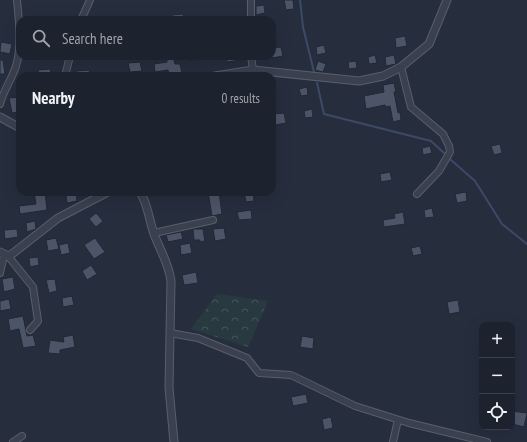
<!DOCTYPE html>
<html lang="en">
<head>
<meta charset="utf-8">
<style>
  body { margin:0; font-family:"PT Sans Narrow",sans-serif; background:#252a36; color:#f1f3f6 }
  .controls { position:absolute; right:12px; bottom:12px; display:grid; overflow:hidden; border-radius:8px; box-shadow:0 4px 16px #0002 }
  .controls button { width:36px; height:36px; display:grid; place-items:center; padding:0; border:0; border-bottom:1px solid #3a3f4a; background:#1c222e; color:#f1f3f6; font:20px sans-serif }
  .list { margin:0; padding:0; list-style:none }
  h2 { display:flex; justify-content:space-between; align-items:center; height:52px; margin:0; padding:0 16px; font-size:17px }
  h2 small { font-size:13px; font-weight:400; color:#a0a4aa }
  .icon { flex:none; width:22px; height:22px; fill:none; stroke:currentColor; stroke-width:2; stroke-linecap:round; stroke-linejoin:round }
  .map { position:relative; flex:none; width:527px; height:442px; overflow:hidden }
  .search { position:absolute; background:#1c222e; box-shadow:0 4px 16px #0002; left:16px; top:16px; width:260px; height:44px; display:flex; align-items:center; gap:10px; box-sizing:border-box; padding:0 14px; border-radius:12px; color:#a0a4aa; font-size:15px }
  .panel { position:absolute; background:#1c222e; box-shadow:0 4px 16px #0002; left:16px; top:72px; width:260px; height:124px; border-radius:12px }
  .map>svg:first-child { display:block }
  .forest { fill:url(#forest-crowns) }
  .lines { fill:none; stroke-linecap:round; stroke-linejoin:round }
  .stream { stroke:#3c4a67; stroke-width:2 }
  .building { fill:#4c5467; stroke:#212735 }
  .minor-casing { stroke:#585e6c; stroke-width:8 }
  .tertiary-casing { stroke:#585e6c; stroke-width:9 }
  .minor { stroke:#3a404e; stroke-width:6 }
  .tertiary { stroke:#3a404e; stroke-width:7 }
</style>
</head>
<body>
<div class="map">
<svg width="527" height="442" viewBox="0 0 527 442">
  <defs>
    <pattern id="forest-crowns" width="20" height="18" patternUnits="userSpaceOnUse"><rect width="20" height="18" fill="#283a3f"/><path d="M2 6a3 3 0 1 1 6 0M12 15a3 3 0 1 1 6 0" fill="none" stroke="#455559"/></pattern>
  </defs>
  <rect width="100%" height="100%" fill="#262e3e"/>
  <path class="forest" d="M217 294 268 301 248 347 191 329Z"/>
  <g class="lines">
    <path class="stream" d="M300 0 303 27 314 72
      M317 83 324 114 431 141 444 153
      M451 160 475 181 502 224 527 244"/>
  </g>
  <path class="building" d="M284 0H293L294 9 286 10Z
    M264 5 265 13 256 15V6Z
    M183 14 184 20H173L172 15Z
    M405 36 407 46 396 48 395 38Z
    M1 42 12 44 10 54 0 52Z
    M324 45 326 53 317 55 316 47Z
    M281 47 283 56 272 58V48Z
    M375 55 377 63 369 64 368 57Z
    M394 55 396 64 386 66 385 57Z
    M167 56H173L175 64H180L182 73 169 75 168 70 155 72 154 64 167 62Z
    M183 56H201V59L184 61Z
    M226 56H247V59L227 62Z
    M0 60H3L5 74H0Z
    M318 61 326 64 323 72 315 70Z
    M356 61 357 68 349 69 348 62Z
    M140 62 142 71 130 72 128 63Z
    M50 69 52 76H39L38 70Z
    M89 70 90 76H77L76 71Z
    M394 83 396 92H394L398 113 400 112 401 120 393 122 390 106 386 107 385 105 366 109 364 96 384 92 383 85Z
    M307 87 308 95 301 96 299 89Z
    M20 97V112L12 113 9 98Z
    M312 109 313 117 305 118 304 111Z
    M284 113 286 123 275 125 273 114Z
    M500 144 502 153 494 155 491 146Z
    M430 146 432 153 423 155 422 148Z
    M390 172 392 180 381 182 380 174Z
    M34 192H45L47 210 20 214 19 206 36 204Z
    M208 192H219L222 214 212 216Z
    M244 192H253L254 201 246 202Z
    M466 192 467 201 457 203 455 194Z
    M76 193 77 201 67 203 66 195Z
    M432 208 434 217 425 218 424 210Z
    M251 210 252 219 239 220 237 212Z
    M403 212 405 224 384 227 383 220 395 218 394 214Z
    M96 213 103 221 96 227 89 219Z
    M35 221 36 229 27 232 26 223Z
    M224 228 226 239 215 241 213 229Z
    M17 229 18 237 5 239 4 230Z
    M193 229H203L205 241 200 242V240H194Z
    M181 232 183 239 168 242 166 235Z
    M56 238 59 249 48 251 46 240Z
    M95 238 105 252 94 259 84 245Z
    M68 243 70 253 61 255 59 245Z
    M190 243 192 253 181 255 180 245Z
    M420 246 422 254 413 256 411 248Z
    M38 257 39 265 30 267 29 258Z
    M91 265 97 274 87 280 82 271Z
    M196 272 198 283 184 285 182 275Z
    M13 277 15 289 4 292 2 279Z
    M55 279 57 291 49 293 46 280Z
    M72 296 74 305 63 307 62 298Z
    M9 299 11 309 0 311V301Z
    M458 300 460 312 449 314 447 302Z
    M23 316 27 336 33 335 36 346 23 348 19 329 10 331 8 319Z
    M73 335 75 347 60 350V354L48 353 50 340 64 342 63 337Z
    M302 336 314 338 313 349 300 347Z
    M306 394 308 403 293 406 291 397Z
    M512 411 527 413 524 427 512 424Z
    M331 417 333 428 324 430 322 419Z"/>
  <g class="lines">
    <g class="minor-casing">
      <path id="minor" d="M251 0V20
        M81 20 90 0
        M251 56 253 70
        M401 67 411 107 443 134 449 146 450 152 439 171 417 194
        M65 76 70 56
        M0 104C3 91 12 79 16 66 22 46 19 21 17 0
        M154 233 213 220
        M8 256 33 287 38 321 30 330
        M0 273 4 255
        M170 333 198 338 247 358 259 373 291 375 355 406 409 423 487 442
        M13 442 22 436
        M393 442 398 420"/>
    </g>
    <g class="tertiary-casing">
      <path id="tertiary" d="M215 76 253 70 359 81 383 76 401 67 429 44 447 0
        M0 117 20 128
        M140 192C148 204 149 220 154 234 160 250 169 264 171 281L169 388 174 442
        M0 252 8 256 12 254 58 218 108 192"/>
    </g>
    <use href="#minor" class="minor"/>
    <use href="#tertiary" class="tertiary"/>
  </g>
</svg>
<div class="controls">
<button>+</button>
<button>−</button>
<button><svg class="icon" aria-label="locate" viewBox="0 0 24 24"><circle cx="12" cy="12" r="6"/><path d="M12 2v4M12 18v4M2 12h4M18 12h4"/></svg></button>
</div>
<div class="search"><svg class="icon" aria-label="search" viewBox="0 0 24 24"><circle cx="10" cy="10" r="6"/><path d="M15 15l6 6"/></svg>Search here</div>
<section class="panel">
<h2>Nearby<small>0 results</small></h2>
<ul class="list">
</ul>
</section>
</div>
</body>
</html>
